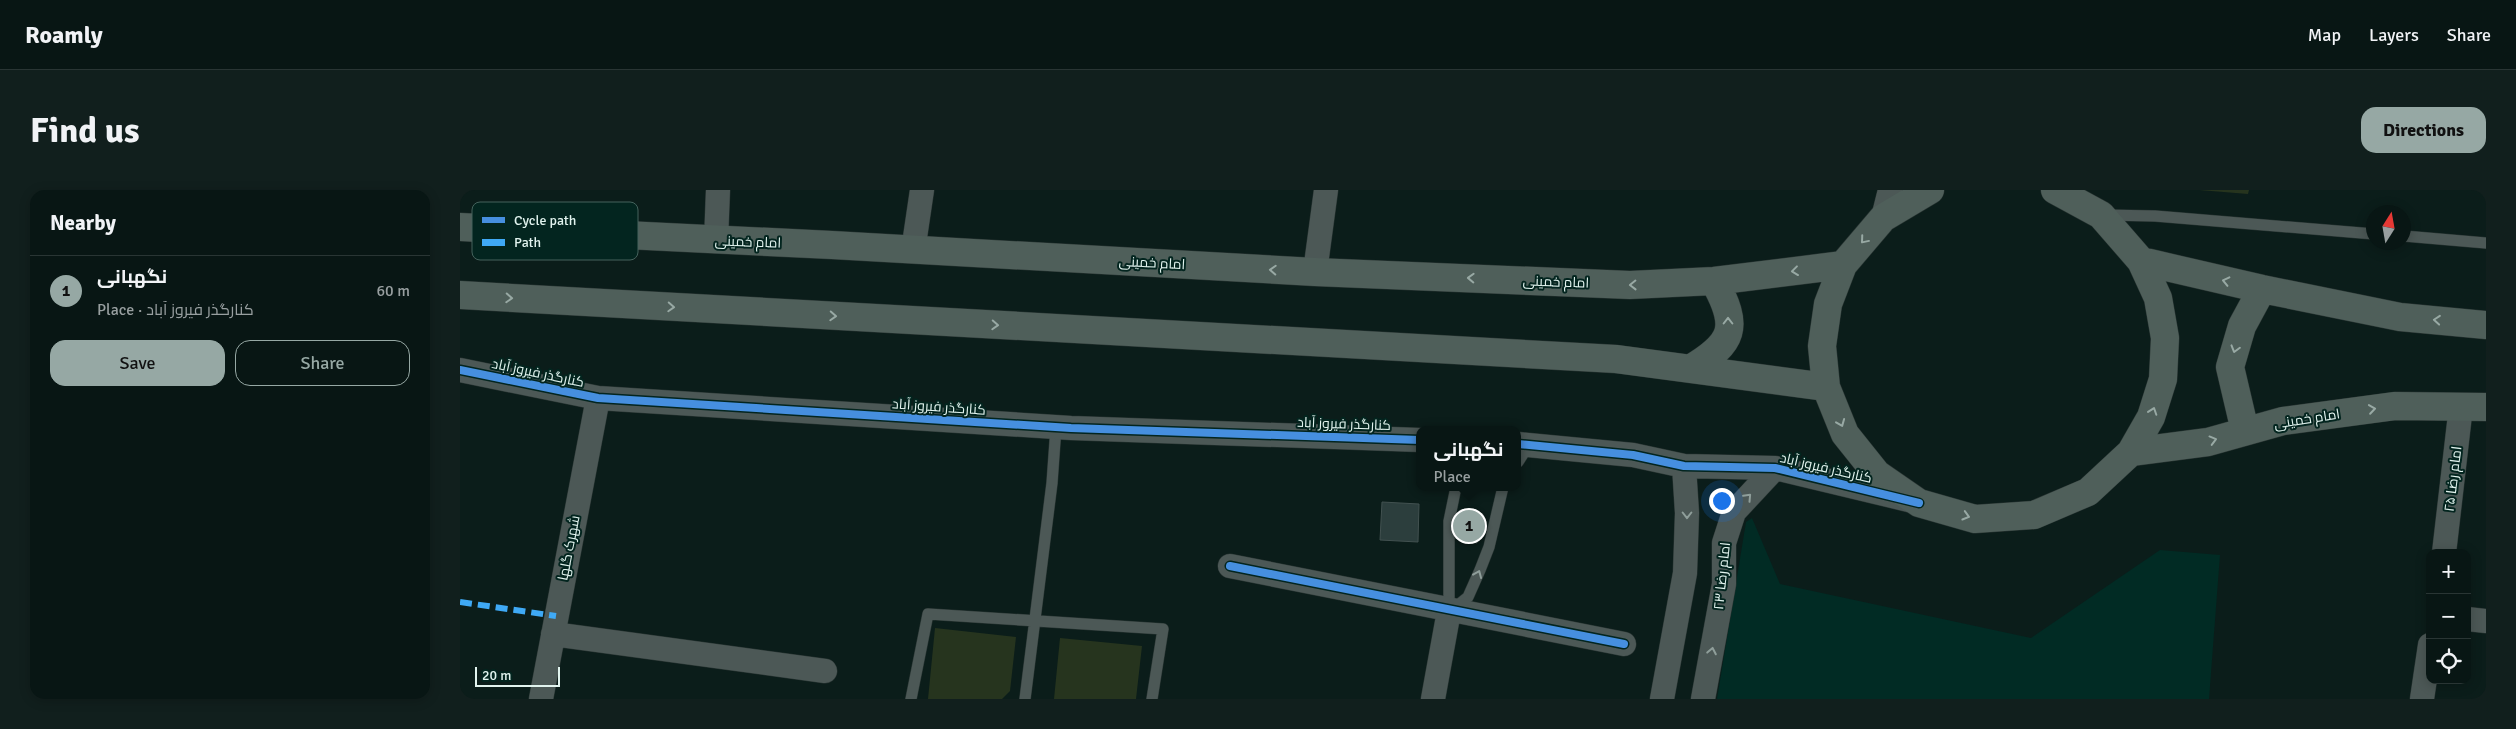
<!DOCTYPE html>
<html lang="en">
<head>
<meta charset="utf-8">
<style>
  body { margin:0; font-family:Signika,Cairo,sans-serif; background:#111f1d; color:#f1f3f6 }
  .controls { position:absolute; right:15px; bottom:15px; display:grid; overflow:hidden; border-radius:10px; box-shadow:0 2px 12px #0003 }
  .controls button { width:45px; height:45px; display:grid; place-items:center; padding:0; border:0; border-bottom:1px solid #293534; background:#081614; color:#f1f3f6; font:25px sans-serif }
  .compass { position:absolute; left:1906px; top:15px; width:45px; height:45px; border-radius:50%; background:#081614; box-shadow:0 2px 12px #0003; rotate:11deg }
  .scale { position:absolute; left:15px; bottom:12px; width:85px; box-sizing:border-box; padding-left:5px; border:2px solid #e1f3ee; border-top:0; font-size:14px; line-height:18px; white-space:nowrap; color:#e1f3ee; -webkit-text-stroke:4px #03251f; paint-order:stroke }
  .you { position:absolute; left:1261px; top:310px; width:18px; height:18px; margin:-12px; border:4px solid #fff; border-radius:50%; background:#1a73e8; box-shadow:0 0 0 8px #1a73e833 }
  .badge { display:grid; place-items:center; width:32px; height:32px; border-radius:50%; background:#96a8a4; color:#111; font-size:16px; font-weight:700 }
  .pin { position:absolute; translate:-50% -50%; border:2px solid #fff; box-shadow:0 1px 5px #0006 }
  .popup { position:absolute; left:956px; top:236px; width:105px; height:65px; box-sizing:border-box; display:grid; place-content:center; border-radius:10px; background:#081614; filter:drop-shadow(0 1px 4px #0005); font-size:16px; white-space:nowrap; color:#989fa0 }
  .popup b { font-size:19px; color:#f1f3f6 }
  .popup::after { content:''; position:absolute; left:50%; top:100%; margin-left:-10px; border:10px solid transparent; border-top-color:#081614 }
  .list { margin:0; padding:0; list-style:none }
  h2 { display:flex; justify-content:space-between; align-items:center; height:65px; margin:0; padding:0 20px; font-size:21px }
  h2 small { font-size:16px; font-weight:400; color:#989fa0 }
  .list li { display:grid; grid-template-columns:32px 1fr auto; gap:15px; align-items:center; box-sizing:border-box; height:70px; padding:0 20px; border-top:1px solid #293534 }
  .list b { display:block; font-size:19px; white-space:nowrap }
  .list p { margin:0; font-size:16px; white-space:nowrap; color:#989fa0 }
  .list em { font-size:16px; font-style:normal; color:#989fa0 }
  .actions { display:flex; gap:10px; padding:15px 20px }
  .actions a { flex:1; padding:11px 0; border:1px solid #96a8a4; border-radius:15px; text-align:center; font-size:18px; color:#96a8a4 }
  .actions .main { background:#96a8a4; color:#111 }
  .icon { flex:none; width:28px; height:28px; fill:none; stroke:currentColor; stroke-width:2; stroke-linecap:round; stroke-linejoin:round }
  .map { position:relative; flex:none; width:2026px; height:509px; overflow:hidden; border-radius:15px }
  header { display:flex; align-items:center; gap:30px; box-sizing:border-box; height:70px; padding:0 25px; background:#081614; border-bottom:1px solid #293534 }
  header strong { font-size:24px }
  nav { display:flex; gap:28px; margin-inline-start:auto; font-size:18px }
  .intro { display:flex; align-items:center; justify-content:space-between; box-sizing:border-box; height:120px; padding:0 30px }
  h1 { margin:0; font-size:35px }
  .button { padding:12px 22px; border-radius:15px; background:#96a8a4; color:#111; font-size:18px; font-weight:700 }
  main { display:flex; gap:30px; padding:0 30px }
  aside { flex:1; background:#081614; border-radius:15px; box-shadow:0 2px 12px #0003 }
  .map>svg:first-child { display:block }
  .built { fill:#012b24 }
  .green { fill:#26341e }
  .building { fill:#2c3e3d; stroke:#425150 }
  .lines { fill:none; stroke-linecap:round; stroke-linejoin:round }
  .service-casing { stroke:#2a3634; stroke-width:12 }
  .minor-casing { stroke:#2a3634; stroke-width:25 }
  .primary-casing { stroke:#2a3634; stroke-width:29 }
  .service { stroke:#4c5856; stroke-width:11 }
  .minor { stroke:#4c5856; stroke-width:24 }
  .primary { stroke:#4f5f5a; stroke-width:28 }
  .quiet { stroke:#3fa9f5; stroke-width:6; stroke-dasharray:12 6; stroke-linecap:butt }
  .cycleway-casing { stroke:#03251f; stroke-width:11 }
  .cycleway { stroke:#468fdf; stroke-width:8 }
  .oneway { stroke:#98a9a4 }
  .oneway2 { stroke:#8f9e9a }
  .labels { text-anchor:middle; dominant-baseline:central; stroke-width:4; stroke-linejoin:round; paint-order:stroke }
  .street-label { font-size:14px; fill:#e1f3ee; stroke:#03251f }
  .key { fill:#03251f; stroke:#46635d; stroke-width:1 }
  .key-label { font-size:14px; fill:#e1f3ee }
</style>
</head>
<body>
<header>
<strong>Roamly</strong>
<nav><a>Map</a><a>Layers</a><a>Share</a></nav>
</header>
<div class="intro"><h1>Find us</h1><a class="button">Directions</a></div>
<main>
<aside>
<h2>Nearby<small></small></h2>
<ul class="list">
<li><span class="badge">1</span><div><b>نگهبانی</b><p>Place · کنارگذر فیروز آباد</p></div><em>60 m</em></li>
</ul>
<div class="actions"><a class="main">Save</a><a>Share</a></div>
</aside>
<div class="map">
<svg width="2026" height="509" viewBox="0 0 2026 509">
  <rect width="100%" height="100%" fill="#0b1d1a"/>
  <path class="built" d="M1292 328 1320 394 1571 448 1700 360 1760 365 1749 509H1257L1286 332Z"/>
  <path class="green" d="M1739 0H1789L1788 4Z
    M475 438 556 447 550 501 542 509H468Z
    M600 448 682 456 676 509H594Z"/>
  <path class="building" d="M922 312 959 314 958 352 920 350Z
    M1000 320 1023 324 1017 353 995 348Z"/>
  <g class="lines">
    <g class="service-casing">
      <path id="service" d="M1645 25 1695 26 1914 44
        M1944 46 2026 53
        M1058 272 1069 255
        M993 419 1008 407 1020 380 1029 357 1043 297
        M989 421V331L996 297
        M451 509 468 424 703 439 692 509
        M565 509 592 293 596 237"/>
    </g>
    <g class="minor-casing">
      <path id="minor" d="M1423 28 1430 0
        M256 51 258 0
        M453 61 462 0
        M855 82 866 0
        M0 180 138 208 611 238 960 250
        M1058 254 1173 265 1224 276 1315 278 1453 311
        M1984 363 2001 216
        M770 376 1164 454
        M2007 429 2026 431
        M93 444 365 481
        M81 509 138 208
        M973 509 989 421
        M1202 509 1225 383 1227 323 1224 276
        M1243 509 1264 394V353L1274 322 1315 278
        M1962 509 1970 455"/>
    </g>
    <g class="primary-casing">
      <path id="primary" d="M1470 0 1423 28 1383 75 1368 114 1362 156 1366 197 1385 244 1417 284 1459 313 1515 329 1574 325 1628 302 1671 262 1691 227 1703 189 1705 148 1698 108 1681 71 1641 25 1595 0
        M0 37 372 55 855 82 1170 95 1254 91 1383 75
        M1681 71 1802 99 1940 127 2026 135
        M0 105 1156 169 1366 197
        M1230 179C1274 153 1280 137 1254 91
        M1785 241 1770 177 1782 136 1802 99
        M1671 262 1748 252 1823 231 1935 216 2026 217"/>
    </g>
    <use href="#service" class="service"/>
    <use href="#minor" class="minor"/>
    <use href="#primary" class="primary"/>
    <path class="quiet" d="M0 412 96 426"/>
    <g class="cycleway-casing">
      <path id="cycleway" d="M0 180 138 208 611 238 960 250
        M1058 254 1173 265 1224 276 1315 278 1459 313
        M770 376 1164 454"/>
    </g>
    <use href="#cycleway" class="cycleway"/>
  </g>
  <defs><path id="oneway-chevron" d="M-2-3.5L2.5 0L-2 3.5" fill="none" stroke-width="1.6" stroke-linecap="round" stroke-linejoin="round" transform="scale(1.25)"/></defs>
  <g class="oneway">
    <use href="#oneway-chevron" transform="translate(1404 50) rotate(130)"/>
    <use href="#oneway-chevron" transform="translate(813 80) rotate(-177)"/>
    <use href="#oneway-chevron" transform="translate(1335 81) rotate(173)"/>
    <use href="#oneway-chevron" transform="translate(1011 88) rotate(-178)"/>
    <use href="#oneway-chevron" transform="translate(1766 91) rotate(-167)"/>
    <use href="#oneway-chevron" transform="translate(1173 95) rotate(179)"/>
    <use href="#oneway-chevron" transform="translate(49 108) rotate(3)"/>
    <use href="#oneway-chevron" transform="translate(211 117) rotate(3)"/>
    <use href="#oneway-chevron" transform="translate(373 126) rotate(3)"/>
    <use href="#oneway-chevron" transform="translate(1977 130) rotate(-175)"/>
    <use href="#oneway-chevron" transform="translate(1268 131) rotate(-90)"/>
    <use href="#oneway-chevron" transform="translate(535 135) rotate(3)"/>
    <use href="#oneway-chevron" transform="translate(1775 159) rotate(106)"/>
    <use href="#oneway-chevron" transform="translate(1912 219) rotate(-8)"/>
    <use href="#oneway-chevron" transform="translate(1693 221) rotate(-71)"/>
    <use href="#oneway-chevron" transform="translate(1381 233) rotate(68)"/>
    <use href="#oneway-chevron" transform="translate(1753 250) rotate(-15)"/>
    <use href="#oneway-chevron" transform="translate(1506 326) rotate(16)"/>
  </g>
  <g class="oneway2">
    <use href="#oneway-chevron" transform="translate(1288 307) rotate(-47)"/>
    <use href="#oneway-chevron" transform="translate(1227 325) rotate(90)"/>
    <use href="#oneway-chevron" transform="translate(1018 384) rotate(-67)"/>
    <use href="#oneway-chevron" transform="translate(1252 461) rotate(-79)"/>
  </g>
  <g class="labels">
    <g class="street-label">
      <text transform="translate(288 52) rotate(2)">امام خمینی</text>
      <text transform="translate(692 73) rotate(3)">امام خمینی</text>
      <text transform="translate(1096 92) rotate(2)">امام خمینی</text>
      <text transform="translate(78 183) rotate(12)">کنارگذر فیروز آباد</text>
      <text transform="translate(479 217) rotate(4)">کنارگذر فیروز آباد</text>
      <text transform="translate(1847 229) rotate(-9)">امام خمینی</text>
      <text transform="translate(884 234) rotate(2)">کنارگذر فیروز آباد</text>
      <text transform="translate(1366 278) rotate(13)">کنارگذر فیروز آباد</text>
      <text transform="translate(1993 289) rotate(-83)">امام رضا ۲۵</text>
      <text transform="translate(109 358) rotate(-79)">شهرک گلها</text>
      <text transform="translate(1262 386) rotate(-84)">امام رضا ۲۳</text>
    </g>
  </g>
  <rect x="12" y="12" width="166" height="58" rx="8" class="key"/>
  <rect x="22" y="27" width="23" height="6" fill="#468fdf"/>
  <rect x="22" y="49" width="23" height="7" fill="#3fa9f5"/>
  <g class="key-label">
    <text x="54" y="35">Cycle path</text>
    <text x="54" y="57">Path</text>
  </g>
</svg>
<div class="controls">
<button>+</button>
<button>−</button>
<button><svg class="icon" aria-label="locate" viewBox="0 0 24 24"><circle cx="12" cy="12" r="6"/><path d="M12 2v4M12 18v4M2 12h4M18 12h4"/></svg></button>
</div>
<svg class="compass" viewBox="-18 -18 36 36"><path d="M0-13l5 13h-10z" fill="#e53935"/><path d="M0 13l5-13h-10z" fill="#989fa0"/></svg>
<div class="scale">20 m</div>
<div class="you"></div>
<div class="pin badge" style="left:1009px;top:336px">1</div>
<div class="popup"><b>نگهبانی</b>Place</div>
</div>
</main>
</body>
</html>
